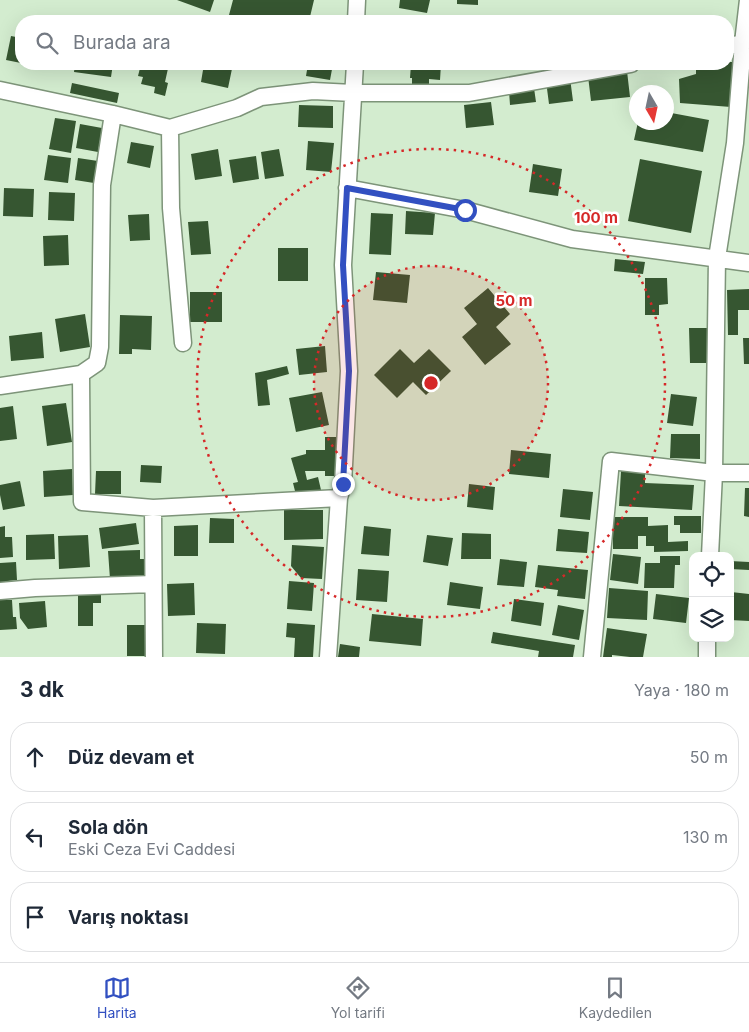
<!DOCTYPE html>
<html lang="tr">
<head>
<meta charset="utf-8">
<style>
  body { margin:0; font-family:Inter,sans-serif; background:#f6f6f7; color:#1f2937 }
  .controls { position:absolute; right:15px; bottom:15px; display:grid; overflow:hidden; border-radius:10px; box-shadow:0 5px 20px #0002 }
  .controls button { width:45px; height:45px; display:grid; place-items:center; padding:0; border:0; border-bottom:1px solid #e0e1e3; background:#fff; color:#1f2937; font:25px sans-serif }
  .compass { position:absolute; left:629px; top:85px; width:45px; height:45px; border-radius:50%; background:#fff; box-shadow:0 5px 20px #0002; rotate:171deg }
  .stop { position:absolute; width:15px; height:15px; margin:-11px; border:4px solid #3250c1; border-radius:50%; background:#fff }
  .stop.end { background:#3250c1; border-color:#fff; box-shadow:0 1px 5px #0008 }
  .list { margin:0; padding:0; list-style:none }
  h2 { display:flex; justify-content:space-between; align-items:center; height:65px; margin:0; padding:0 20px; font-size:21px }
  h2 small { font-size:16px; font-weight:400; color:#747a83 }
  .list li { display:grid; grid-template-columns:32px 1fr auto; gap:15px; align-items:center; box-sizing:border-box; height:70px; margin:0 10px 10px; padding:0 10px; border:1px solid #e0e1e3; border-radius:20px }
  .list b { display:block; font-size:19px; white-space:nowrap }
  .list p { margin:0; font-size:16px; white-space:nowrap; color:#747a83 }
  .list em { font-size:16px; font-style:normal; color:#747a83 }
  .icon { flex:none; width:28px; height:28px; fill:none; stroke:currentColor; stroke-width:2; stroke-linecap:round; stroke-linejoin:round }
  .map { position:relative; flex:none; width:749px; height:657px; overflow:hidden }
  .search { position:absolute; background:#fff; box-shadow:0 5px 20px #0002; left:15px; right:15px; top:15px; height:55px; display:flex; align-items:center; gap:12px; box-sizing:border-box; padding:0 18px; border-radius:20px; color:#747a83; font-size:19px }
  .sheet { height:305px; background:#fff }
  nav { display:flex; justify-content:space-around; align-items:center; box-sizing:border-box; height:70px; border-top:1px solid #e0e1e3; background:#fff; font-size:14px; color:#747a83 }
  nav a { display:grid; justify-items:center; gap:2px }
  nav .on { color:#3250c1 }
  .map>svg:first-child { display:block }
  .building { fill:#365631 }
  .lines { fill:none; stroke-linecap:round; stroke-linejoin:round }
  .minor-casing { stroke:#7d9479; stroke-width:19 }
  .minor { stroke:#fff; stroke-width:16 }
  .route { stroke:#3250c1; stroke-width:6 }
  .ring { fill:none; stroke:#d62828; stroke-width:2.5; stroke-dasharray:2.5 5 }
  .centre { fill:#d62828; stroke:#fff; stroke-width:2.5 }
  .ring-label { font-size:15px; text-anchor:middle; font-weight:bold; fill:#d62828; stroke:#fff; stroke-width:5; stroke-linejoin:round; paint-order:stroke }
</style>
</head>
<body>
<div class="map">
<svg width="749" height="657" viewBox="0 0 749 657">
  <rect width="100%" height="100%" fill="#d3eccf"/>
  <path class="building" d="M177 0H214L210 12Z
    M233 0H314L309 21H258L229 15Z
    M400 0H430L427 13 399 8Z
    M457 0H478V5L457 4Z
    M646 15 647 21H623V17Z
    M414 17H441V21H414Z
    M11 36 21 38V63L6 60Z
    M728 62H734L731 107 680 103 679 79 696 74V64H728Z
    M75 64H113L111 77 74 72Z
    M141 64H169L165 82 168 83 165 96 154 93 155 87 141 84 143 77 138 76Z
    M204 64H233L228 88 201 82Z
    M308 64H333L330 80 306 76Z
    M411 64H441L440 80 429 79V85L412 84V78H410Z
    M627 71 630 97 591 101 588 76Z
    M570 78 573 101 549 104 546 81Z
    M72 83 119 93 117 103 70 93Z
    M534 88 536 102 510 105 509 91Z
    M491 102 494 125 466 128 464 105Z
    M299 105 333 106V128L298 127Z
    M666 112 709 120 703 152 634 140 638 122H666Z
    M55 118 76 121 71 153 49 149Z
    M80 124 102 128 98 152 76 148Z
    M308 141 334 143 331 172 306 170Z
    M131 142 154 146 150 168 127 163Z
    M218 149 222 176 195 180 191 154Z
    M279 149 284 176 265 179 261 152Z
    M48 155 71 158 68 183 44 180Z
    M256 156 259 179 233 183 229 160Z
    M78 158 98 161 94 183 75 180Z
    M640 159 702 171 691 233 628 221Z
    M533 164 562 169 558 196 529 192Z
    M4 188 34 189 33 217 3 216Z
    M49 192 75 193 74 221 48 220Z
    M406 211 435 213 433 235 405 234Z
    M371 213 393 214 391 255 369 254Z
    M149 214 150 240 130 241 128 215Z
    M208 221 211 254 191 255 188 222Z
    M68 235 69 265 44 266 43 236Z
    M278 248H308V281H278Z
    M615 259 645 262 643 274 614 271Z
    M376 272 410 275 407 303 373 300Z
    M645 278H667L668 304 659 305V315H645Z
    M488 288 510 314 496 327 511 344 485 365 462 337 477 324 464 308Z
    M749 289V310H738V335H728L727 290Z
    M190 292H222V322H190Z
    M85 314 90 347 60 352 55 319Z
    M120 315 152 316 151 350 132 349V354H119Z
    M689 328H708L709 363H690Z
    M42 332 44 358 11 361 9 336Z
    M743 338H749V364H744Z
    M325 346 327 372 299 375 296 349Z
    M400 349 414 363 429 349 451 371 426 395 413 382 397 398 374 375Z
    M287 366 289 374 267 380 270 405 258 406 255 373 265 371Z
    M322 392 329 425 296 432 289 398Z
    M671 394 697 397 693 426 667 423Z
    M66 403 72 442 47 446 42 406Z
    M13 406 17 439 0 441V408Z
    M671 434H700V459L670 458Z
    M325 437H339V468H335V476H325V471H305L307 480 318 477 321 490 296 495 293 483 298 482 291 458 306 454V450H325Z
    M511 450 551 454 549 478 509 474Z
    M141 465 162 466 161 483 140 482Z
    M72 469 73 495 44 497 43 471Z
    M96 471H121V494H95Z
    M621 471 645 473V483L694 485 692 510 619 506Z
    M20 481 25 506 3 510 0 495V485Z
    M469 484 495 487 493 510 467 507Z
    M745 488H749V517L744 516Z
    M563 489 593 492 590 520 560 517Z
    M284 510H323V539L284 540Z
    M674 516H701V533H680V525H674Z
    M613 517H648V526L668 525V542L688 541V551L654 552V546H646V536H638V549H613Z
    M210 518 234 519V543H209Z
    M136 523 139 544 102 549 99 528Z
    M198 525V556H174V526Z
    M5 526V537H12L13 557 0 558V527Z
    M364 526 391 529 389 556 361 554Z
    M558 529 589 532 587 553 556 551Z
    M462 533 491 534V559H461Z
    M54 534 55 559 26 560V535Z
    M88 535 90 567 59 569 58 536Z
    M427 535 453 538 448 566 423 562Z
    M292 545 324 547 322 579 301 578 291 566Z
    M140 550V559H146V577L110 579 108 551Z
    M613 554 641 557 638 584 610 580Z
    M660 556H680V565H675L674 588H644L645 563H660Z
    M500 559 527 562 524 587 497 585Z
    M730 561 749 562V570L730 569Z
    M16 562 17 580 8 581V586L0 587V563Z
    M538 565 588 570 585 599 557 596 558 590 535 587Z
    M358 569 389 571 387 602 356 600Z
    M289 581 314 583 312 611 287 609Z
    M450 582 483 587 480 609 447 605Z
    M194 583 195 615 168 616 167 584Z
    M609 588 648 591 647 620 607 618Z
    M78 592H101V603H93V626H78Z
    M731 592 749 594V621L730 620Z
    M656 594 689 598 686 623 653 619Z
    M514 599 544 603 541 626 511 621Z
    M0 600H12L13 617H16L17 629 0 630Z
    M45 601 47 627 28 629 20 618 19 603Z
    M558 605 584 610 579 640 552 635Z
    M372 614 423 619 421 646 369 641Z
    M197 623 226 624 225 654 196 653Z
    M287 623 315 625 313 657H294L295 638 286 637Z
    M127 625H148V656H127Z
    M607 628 647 634 643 657H630L612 655V657H603Z
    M493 632 575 645 573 657H538L539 651 491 643Z
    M340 644 360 647 359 657H338Z"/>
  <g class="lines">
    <g class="minor-casing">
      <path id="minor" d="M356 21 357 0
        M728 46 743 43
        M0 90 113 114 170 128 237 108 261 97 313 91 353 93H469L631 64
        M170 128 171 208 183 343
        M347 188 465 210 572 239 749 263
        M81 374 82 502 153 508 339 498
        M0 386 81 374 97 363 100 347 102 185 113 114
        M153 508 154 657
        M710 556 714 473 717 258 735 143 743 43 748 0
        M0 591 35 588 153 584
        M328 657 339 498 343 484 349 371 343 265 355 64
        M592 657 611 461 714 473H749
        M707 657V638"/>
    </g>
    <use href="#minor" class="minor"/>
  </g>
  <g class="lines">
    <path class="route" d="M343 484 349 371 343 265 347 188 465 210"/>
  </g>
  <circle cx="431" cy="383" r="117" fill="#d62828" fill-opacity=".12"/>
  <g class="ring">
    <circle cx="431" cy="383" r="117"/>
    <circle cx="431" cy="383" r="234"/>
  </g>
  <circle cx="431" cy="383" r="8" class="centre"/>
  <g class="ring-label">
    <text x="596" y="223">100 m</text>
    <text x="514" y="306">50 m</text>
  </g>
</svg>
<div class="controls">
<button><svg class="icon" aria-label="locate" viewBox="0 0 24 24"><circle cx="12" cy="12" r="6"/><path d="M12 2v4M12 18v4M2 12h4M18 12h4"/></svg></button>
<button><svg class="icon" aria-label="layers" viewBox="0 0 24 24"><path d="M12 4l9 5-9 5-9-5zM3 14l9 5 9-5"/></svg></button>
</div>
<svg class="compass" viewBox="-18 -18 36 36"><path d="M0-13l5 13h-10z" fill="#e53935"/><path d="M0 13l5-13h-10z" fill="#747a83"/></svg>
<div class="stop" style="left:465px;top:210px"></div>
<div class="stop end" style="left:343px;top:484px"></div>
<div class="search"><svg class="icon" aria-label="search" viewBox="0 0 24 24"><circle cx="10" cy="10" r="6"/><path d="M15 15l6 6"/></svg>Burada ara</div>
</div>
<section class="sheet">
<h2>3 dk<small>Yaya · 180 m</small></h2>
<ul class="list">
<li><svg class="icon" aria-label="ahead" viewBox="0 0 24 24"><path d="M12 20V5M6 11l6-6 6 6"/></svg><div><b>Düz devam et</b></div><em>50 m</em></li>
<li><svg class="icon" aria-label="left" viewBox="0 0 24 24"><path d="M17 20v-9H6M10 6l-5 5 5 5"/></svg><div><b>Sola dön</b><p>Eski Ceza Evi Caddesi</p></div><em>130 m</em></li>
<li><svg class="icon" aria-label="arrive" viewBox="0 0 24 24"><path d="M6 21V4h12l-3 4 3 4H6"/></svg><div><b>Varış noktası</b></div></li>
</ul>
</section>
<nav>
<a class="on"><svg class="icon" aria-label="map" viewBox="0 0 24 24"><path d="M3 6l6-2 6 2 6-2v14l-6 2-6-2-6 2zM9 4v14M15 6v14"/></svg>Harita</a>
<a><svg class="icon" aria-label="directions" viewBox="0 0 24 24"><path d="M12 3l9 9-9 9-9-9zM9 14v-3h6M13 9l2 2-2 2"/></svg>Yol tarifi</a>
<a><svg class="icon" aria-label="saved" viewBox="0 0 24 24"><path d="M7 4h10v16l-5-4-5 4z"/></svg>Kaydedilen</a>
</nav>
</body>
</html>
